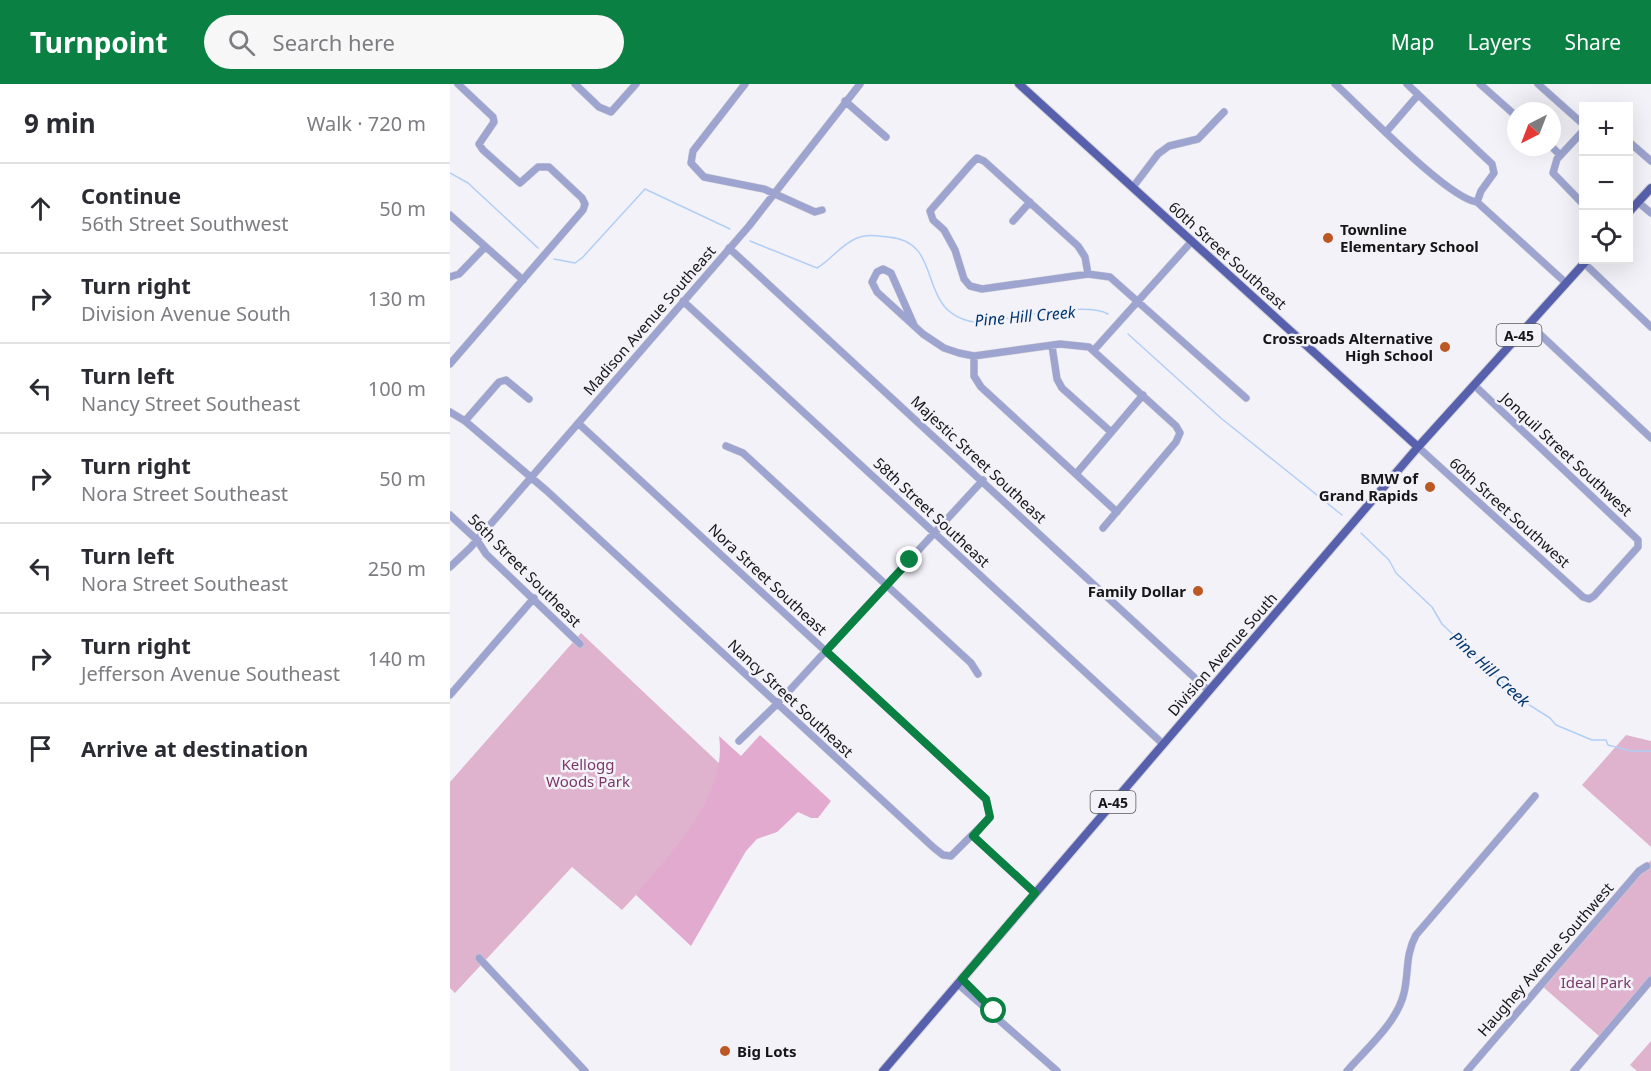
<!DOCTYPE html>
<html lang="en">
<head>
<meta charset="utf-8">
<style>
  body { margin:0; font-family:"Noto Sans",sans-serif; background:#f7f7f7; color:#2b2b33 }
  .controls { position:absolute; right:18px; top:18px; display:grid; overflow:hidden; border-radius:0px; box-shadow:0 6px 24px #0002 }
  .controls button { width:54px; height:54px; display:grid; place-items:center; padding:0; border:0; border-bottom:2px solid #e1e1e2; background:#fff; color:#2b2b33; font:30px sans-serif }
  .compass { position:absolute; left:1057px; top:18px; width:54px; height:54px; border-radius:50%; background:#fff; box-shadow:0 6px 24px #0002; rotate:222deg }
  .stop { position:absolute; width:18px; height:18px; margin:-14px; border:4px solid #0b8043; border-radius:50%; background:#fff }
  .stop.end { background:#0b8043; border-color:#fff; box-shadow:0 2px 6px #0008 }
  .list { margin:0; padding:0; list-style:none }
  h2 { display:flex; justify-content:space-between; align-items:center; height:78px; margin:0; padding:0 24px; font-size:26px }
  h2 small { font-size:20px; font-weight:400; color:#7c7c81 }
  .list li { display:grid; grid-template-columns:39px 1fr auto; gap:18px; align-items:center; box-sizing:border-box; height:90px; padding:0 24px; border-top:2px solid #e1e1e2 }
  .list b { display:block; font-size:22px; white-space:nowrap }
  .list p { margin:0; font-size:20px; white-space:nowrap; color:#7c7c81 }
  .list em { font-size:20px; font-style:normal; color:#7c7c81 }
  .icon { flex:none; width:33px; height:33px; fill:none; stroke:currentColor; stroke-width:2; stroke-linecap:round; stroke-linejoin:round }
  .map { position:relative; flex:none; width:1201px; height:987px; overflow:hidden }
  header { display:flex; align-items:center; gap:36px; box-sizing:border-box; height:84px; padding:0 30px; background:#0b8043; color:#fff }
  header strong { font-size:28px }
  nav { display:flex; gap:33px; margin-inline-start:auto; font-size:21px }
  .search { width:420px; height:54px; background:#f7f7f7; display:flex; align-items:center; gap:15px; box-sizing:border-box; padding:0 21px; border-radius:33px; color:#7c7c81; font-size:22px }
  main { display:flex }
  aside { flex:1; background:#fff }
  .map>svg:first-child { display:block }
  .green { fill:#dfb2ce }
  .forest { fill:#e2aace }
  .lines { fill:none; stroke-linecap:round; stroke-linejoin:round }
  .stream { stroke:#b0cff6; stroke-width:1.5 }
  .minor-casing { stroke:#d0cfd5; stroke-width:8 }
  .major-casing { stroke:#d0cfd5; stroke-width:10 }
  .minor { stroke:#9ca4cf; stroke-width:7 }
  .major { stroke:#5760ac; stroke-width:8 }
  .route { stroke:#0b8043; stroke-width:8 }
  .poi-dot { fill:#bc5824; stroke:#f4f2f9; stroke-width:2 }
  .labels { text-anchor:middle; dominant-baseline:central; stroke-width:5; stroke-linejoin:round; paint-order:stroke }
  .shield { fill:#f4f2f9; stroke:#59585c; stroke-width:1.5 }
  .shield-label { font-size:14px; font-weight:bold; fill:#161618 }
  .poi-label { font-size:15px; font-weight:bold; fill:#161618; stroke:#f4f2f9; text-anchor:end }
  .street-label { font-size:15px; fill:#161618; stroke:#f4f2f9 }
  .park-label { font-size:15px; fill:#7b3867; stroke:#f4f2f9 }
  .water-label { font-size:16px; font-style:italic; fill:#013770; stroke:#f4f2f9 }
</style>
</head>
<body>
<header>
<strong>Turnpoint</strong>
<div class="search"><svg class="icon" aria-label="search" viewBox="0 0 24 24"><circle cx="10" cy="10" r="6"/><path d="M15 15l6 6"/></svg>Search here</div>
<nav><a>Map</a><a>Layers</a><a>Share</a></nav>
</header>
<main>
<aside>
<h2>9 min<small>Walk · 720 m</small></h2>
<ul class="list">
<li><svg class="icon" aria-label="ahead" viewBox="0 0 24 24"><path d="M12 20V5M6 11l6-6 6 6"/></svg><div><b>Continue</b><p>56th Street Southwest</p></div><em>50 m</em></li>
<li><svg class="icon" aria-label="right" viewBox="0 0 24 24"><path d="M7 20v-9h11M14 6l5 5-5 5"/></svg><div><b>Turn right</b><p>Division Avenue South</p></div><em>130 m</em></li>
<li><svg class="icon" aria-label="left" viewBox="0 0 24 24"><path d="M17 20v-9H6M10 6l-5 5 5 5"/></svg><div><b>Turn left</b><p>Nancy Street Southeast</p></div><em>100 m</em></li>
<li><svg class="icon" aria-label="right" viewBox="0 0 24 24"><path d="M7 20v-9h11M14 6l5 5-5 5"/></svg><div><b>Turn right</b><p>Nora Street Southeast</p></div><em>50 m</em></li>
<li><svg class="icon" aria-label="left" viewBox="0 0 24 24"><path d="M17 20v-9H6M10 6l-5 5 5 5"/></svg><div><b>Turn left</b><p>Nora Street Southeast</p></div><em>250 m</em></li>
<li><svg class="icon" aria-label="right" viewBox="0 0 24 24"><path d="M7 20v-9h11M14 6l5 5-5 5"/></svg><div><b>Turn right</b><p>Jefferson Avenue Southeast</p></div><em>140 m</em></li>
<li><svg class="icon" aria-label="arrive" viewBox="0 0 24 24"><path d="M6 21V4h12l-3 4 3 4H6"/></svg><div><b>Arrive at destination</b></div></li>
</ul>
</aside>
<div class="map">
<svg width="1201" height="987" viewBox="0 0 1201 987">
  <rect width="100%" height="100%" fill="#f4f2f9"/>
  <path class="green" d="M131 549 290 699 172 826 122 783 5 909 0 904V698Z
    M1176 651 1201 657V763L1132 701Z
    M1201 776V892L1149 952 1092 902Z
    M1201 957V987H1187L1180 981Z"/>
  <path class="forest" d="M310 651 381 717 368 734H361L348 728 327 748 307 755 296 767 241 862 186 811C221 767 278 714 269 652L291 672Z"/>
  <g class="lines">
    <path class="stream" d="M0 89 18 99 88 164
      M300 157 367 184C381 176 390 161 407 154 417 150 427 152 438 153 499 158 461 232 530 239 558 235 636 217 658 230
      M104 175 125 179 132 174 195 105 280 145
      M678 250 772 335 892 431
      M911 449 939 476 946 489 982 523 992 540 1070 615 1100 634 1106 641 1142 656H1156L1158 661 1181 667H1201"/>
    <g class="minor-casing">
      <path id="minor" d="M125 0 149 23 161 28 186 0
        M295 0 243 67 241 79 254 93 314 105 365 128 372 126
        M885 0C912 24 998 115 1027 118L1116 199
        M957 0 1042 80 1044 89 1031 107 1027 118
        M1030 0 1066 32
        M1088 0 1134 41
        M395 17 436 53
        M1134 46 1107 75 1103 89 1134 121
        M937 47 968 11
        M1178 57 1201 77
        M1102 63 1110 71
        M683 103 708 70 719 62 748 55 774 28
        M1188 118 1201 129
        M0 131 73 196
        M563 137 580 118
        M279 164 759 607
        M1134 179 1201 243
        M638 190 635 173 628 162 534 77 527 74 521 80 480 127 483 136 494 146 505 166 514 195 520 202 532 205 638 190 660 193 796 314
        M0 193 9 190 35 163
        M233 217 713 660
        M1079 240 1201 354
        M464 241 441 189 433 185 427 188 422 198 427 208 473 250 494 264 509 269 524 272 610 260 639 263 726 342 730 349 726 358 653 444
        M602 262 607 295 612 304 661 348
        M644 266 742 157
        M524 272V292L531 303 667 428
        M0 280 133 126 135 120 132 114 99 83H88L70 99 33 66 29 60 44 38 43 33 8 0
        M0 328 15 337 97 407 484 764 493 771 501 772 540 733 536 715 128 339
        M15 337 49 298 56 296 79 315
        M276 362 293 369 521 579 528 590
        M968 363 1133 513 1139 515 1144 512 1188 463V456L1024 301
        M626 390 693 311
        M0 431 27 456 36 470 130 560
        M0 483 20 464 299 142 410 0
        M0 611 84 514
        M289 657 327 620 533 396
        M523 752 585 809
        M29 874 135 987
        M512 895 545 929
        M508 900 607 987
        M897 987C916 965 947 939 954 909 959 888 955 871 966 851L1085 712
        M1017 987 1189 787 1197 782
        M1124 987 1201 896"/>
    </g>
    <g class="major-casing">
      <path id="major" d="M569 0 968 363
        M1178 129 1201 104
        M433 987 968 363 1137 176"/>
    </g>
    <use href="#minor" class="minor"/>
    <use href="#major" class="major"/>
  </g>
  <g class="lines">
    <path class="route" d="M460 476 376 567 536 715 540 733 523 752 585 809 512 895 544 927"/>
  </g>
  <g class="poi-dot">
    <circle cx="878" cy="154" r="6"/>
    <circle cx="995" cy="263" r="6"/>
    <circle cx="980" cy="403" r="6"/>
    <circle cx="748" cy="507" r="6"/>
    <circle cx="275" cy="967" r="6"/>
  </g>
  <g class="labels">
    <g class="shield">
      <rect x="1046.5" y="240" width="45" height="22" rx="4.5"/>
      <rect x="640.5" y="707" width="45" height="22" rx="4.5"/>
    </g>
    <g class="shield-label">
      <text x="1069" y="251">A-45</text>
      <text x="663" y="718">A-45</text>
    </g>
    <g class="poi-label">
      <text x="890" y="145" text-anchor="start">Townline<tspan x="890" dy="17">Elementary School</tspan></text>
      <text x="983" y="254">Crossroads Alternative<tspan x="983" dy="17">High School</tspan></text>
      <text x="968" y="394">BMW of<tspan x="968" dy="17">Grand Rapids</tspan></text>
      <text x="736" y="507">Family Dollar</text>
      <text x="287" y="967" text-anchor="start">Big Lots</text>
    </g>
    <g class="street-label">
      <text transform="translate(778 171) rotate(42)">60th Street Southeast</text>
      <text transform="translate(199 236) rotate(-49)">Madison Avenue Southeast</text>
      <text transform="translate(1117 370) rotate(43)">Jonquil Street Southwest</text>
      <text transform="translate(529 375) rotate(43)">Majestic Street Southeast</text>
      <text transform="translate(482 428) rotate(43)">58th Street Southeast</text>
      <text transform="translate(1060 428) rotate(42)">60th Street Southwest</text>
      <text transform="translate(75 486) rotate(45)">56th Street Southeast</text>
      <text transform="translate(318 495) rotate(43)">Nora Street Southeast</text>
      <text transform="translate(772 570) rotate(-49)">Division Avenue South</text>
      <text transform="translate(341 614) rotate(43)">Nancy Street Southeast</text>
      <text transform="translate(1095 875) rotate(-49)">Haughey Avenue Southwest</text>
    </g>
    <g class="park-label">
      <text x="138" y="680">Kellogg<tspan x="138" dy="17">Woods Park</tspan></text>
      <text x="1146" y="898">Ideal Park</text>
    </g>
    <g class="water-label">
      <text transform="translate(575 232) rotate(-5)">Pine Hill Creek</text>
      <text transform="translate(1040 585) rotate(43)">Pine Hill Creek</text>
    </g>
  </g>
</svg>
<div class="controls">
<button>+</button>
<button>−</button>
<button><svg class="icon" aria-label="locate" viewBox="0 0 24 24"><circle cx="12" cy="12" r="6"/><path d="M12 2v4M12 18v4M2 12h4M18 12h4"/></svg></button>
</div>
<svg class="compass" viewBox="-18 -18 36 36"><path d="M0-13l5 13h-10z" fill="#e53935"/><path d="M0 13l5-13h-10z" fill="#7c7c81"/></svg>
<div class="stop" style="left:544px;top:927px"></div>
<div class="stop end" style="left:460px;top:476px"></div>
</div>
</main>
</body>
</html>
